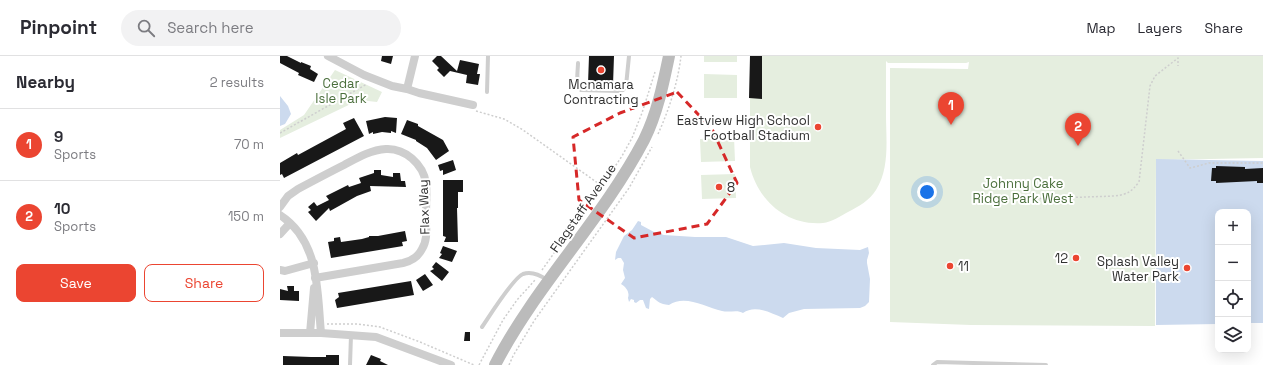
<!DOCTYPE html>
<html lang="en">
<head>
<meta charset="utf-8">
<style>
  body { margin:0; font-family:"Space Grotesk",sans-serif; background:#f2f2f3; color:#2b2b33 }
  .controls { position:absolute; right:12px; bottom:12px; display:grid; overflow:hidden; border-radius:8px; box-shadow:0 4px 16px #0002 }
  .controls button { width:36px; height:36px; display:grid; place-items:center; padding:0; border:0; border-bottom:1px solid #e1e1e2; background:#fff; color:#2b2b33; font:20px sans-serif }
  .you { position:absolute; left:647px; top:136px; width:14px; height:14px; margin:-10px; border:3px solid #fff; border-radius:50%; background:#1a73e8; box-shadow:0 0 0 6px #1a73e833 }
  .badge { display:grid; place-items:center; width:26px; height:26px; border-radius:50%; background:#eb4531; color:#fff; font-size:13px; font-weight:700 }
  .pin { position:absolute; translate:-50% -33px; filter:drop-shadow(0 1px 2px #0008) }
  .pin::after { content:''; position:absolute; top:21px; width:14px; height:12px; background:inherit; clip-path:polygon(0 0,100% 0,50% 100%) }
  .list { margin:0; padding:0; list-style:none }
  h2 { display:flex; justify-content:space-between; align-items:center; height:52px; margin:0; padding:0 16px; font-size:17px }
  h2 small { font-size:13px; font-weight:400; color:#7c7c81 }
  .list li { display:grid; grid-template-columns:26px 1fr auto; gap:12px; align-items:center; box-sizing:border-box; height:72px; padding:0 16px; border-top:1px solid #e1e1e2 }
  .list b { display:block; font-size:15px; white-space:nowrap }
  .list p { margin:0; font-size:13px; white-space:nowrap; color:#7c7c81 }
  .list em { font-size:13px; font-style:normal; color:#7c7c81 }
  .actions { display:flex; gap:8px; padding:12px 16px }
  .actions a { flex:1; padding:9px 0; border:1px solid #eb4531; border-radius:8px; text-align:center; font-size:14px; color:#eb4531 }
  .actions .main { background:#eb4531; color:#fff }
  .icon { flex:none; width:22px; height:22px; fill:none; stroke:currentColor; stroke-width:2; stroke-linecap:round; stroke-linejoin:round }
  .map { position:relative; flex:none; width:983px; height:309px; overflow:hidden }
  header { display:flex; align-items:center; gap:24px; box-sizing:border-box; height:56px; padding:0 20px; background:#fff; border-bottom:1px solid #e1e1e2 }
  header strong { font-size:19px }
  nav { display:flex; gap:22px; margin-inline-start:auto; font-size:14px }
  .search { width:280px; height:36px; background:#f2f2f3; display:flex; align-items:center; gap:10px; box-sizing:border-box; padding:0 14px; border-radius:22px; color:#7c7c81; font-size:15px }
  main { display:flex }
  aside { flex:1; background:#fff }
  .map>svg:first-child { display:block }
  .green { fill:#e5eedf }
  .water { fill:#ccdaee }
  .building { fill:#181818 }
  .lines { fill:none; stroke-linecap:round; stroke-linejoin:round }
  .path { stroke:#cecece; stroke-width:1.5; stroke-dasharray:2 2; stroke-linecap:butt }
  .lane { stroke:#cecece; stroke-width:4 }
  .street { stroke:#cecece; stroke-width:8 }
  .secondary { stroke:#bbb; stroke-width:12 }
  .marked { fill:none; stroke:#d62828; stroke-width:3; stroke-dasharray:8 5; stroke-linejoin:round }
  .poi-dot { fill:#eb4531; stroke:#fff; stroke-width:1.5 }
  .labels { text-anchor:middle; dominant-baseline:central; stroke-width:4; stroke-linejoin:round; paint-order:stroke }
  .park-label { font-size:13px; fill:#4b6f3c; stroke:#fff }
  .poi-label { font-size:13px; fill:#313131; stroke:#fff; text-anchor:end }
  .street-label { font-size:13px; fill:#313131; stroke:#fff }
</style>
</head>
<body>
<header>
<strong>Pinpoint</strong>
<div class="search"><svg class="icon" aria-label="search" viewBox="0 0 24 24"><circle cx="10" cy="10" r="6"/><path d="M15 15l6 6"/></svg>Search here</div>
<nav><a>Map</a><a>Layers</a><a>Share</a></nav>
</header>
<main>
<aside>
<h2>Nearby<small>2 results</small></h2>
<ul class="list">
<li><span class="badge">1</span><div><b>9</b><p>Sports</p></div><em>70 m</em></li>
<li><span class="badge">2</span><div><b>10</b><p>Sports</p></div><em>150 m</em></li>
</ul>
<div class="actions"><a class="main">Save</a><a>Share</a></div>
</aside>
<div class="map">
<svg width="983" height="309" viewBox="0 0 983 309">
  <rect width="100%" height="100%" fill="#fff"/>
  <path class="green" d="M424 0H457V6H424Z
    M470 0H983V102L876 104 875 270 691 269 610 266V12L688 13 689 6 686 7H608L606 5C606 23 606 41 606 59 606 83 610 112 596 134 590 144 578 151 568 156 561 160 551 166 543 167 506 170 478 144 470 111Z
    M55 14 102 36 97 46 79 44 0 82V74L24 59Z
    M424 18 457 19V42H424Z
    M454 81 455 105 421 106 420 83Z
    M455 118 456 142 422 143 421 119Z"/>
  <path class="water" d="M0 40 8 50 11 58 5 68 0 70Z
    M876 103 983 105V267H968V156H938V268L876 269Z
    M358 165 361 166V169L374 176 384 179 415 181H446L473 190 504 187 536 192 580 194 588 191 589 197 587 204V207L590 223 589 246 585 250 580 252 524 253 509 257 503 262C491 257 475 248 463 257 457 253 450 257 442 255 425 251 405 238 389 249 379 248 379 246 372 241L370 243 369 253 366 252 363 244H360L356 247 354 246V244L351 243 349 246 348 242C350 236 346 231 341 228L345 222 343 214 344 207 341 202H338L335 204 336 196 344 180 352 174Z"/>
  <path class="building" d="M0 0H7L21 7V6L31 10 30 13 38 18 34 26 18 19 19 17 0 7Z
    M102 0H113L111 8 101 5Z
    M157 0H161L177 15 180 4 199 8 197 18H200L198 29 186 27 187 19 170 15 164 21 157 14 159 12 152 5Z
    M309 0H334L333 29 308 28Z
    M470 0H482V43L469 42Z
    M105 61 117 62 116 77 111 75V77L102 76 93 78V76L89 78 86 65Z
    M74 62 84 80 4 122 2 118 0 119V107L17 97 18 99 66 73 63 67Z
    M127 64 138 68V70L163 84 169 95 156 104 147 92 136 85V84L121 78Z
    M173 104 176 114 163 119V114L160 115 158 109Z
    M936 110 965 111V113L983 112V127H977V125L936 127V125H931L932 112H936Z
    M94 114H101V119L113 121V117H120L121 125H125L126 131 90 130 91 135 77 140 50 155 49 152 36 165 28 156 31 154 28 151 34 146 37 150 49 144 46 140 68 129 69 131 81 127 79 122 94 117Z
    M163 124H183V136H178V152H177L178 186H164L166 181 163 180Z
    M125 175 127 185 122 186 123 190 51 202 48 186 54 185V182L60 181 61 186 82 183 89 181V180H98Z
    M163 190 177 195 172 206 159 202 162 198 160 197Z
    M156 206 169 216 162 225 150 215 154 213 152 211Z
    M145 218 153 229 143 235 136 224Z
    M131 225 134 239 57 252 55 244 59 241 58 237Z
    M7 230H14V235H19V245L0 244V233L8 235Z
    M185 276H190V285H184Z
    M46 299H59V309H3V300L31 301H46Z
    M91 299 101 303 100 305 108 309H86Z"/>
  <g class="lines">
    <path class="path" d="M196 55 224 63 243 74 322 130
      M0 77 87 28
      M378 78C389 54 398 26 401 0
      M898 95 910 112 929 107H983
      M700 141 747 143 835 140C848 138 851 136 859 126L870 30 875 20 898 2V10
      M262 214 330 118 342 100 352 82 362 57 375 16
      M47 268H78L100 271 140 286 194 309
      M199 309 223 264 237 244 255 224
      M229 309 233 300 254 265 349 132 372 91"/>
    <path class="lane" d="M298 7C298 15 295 28 301 34L338 35 343 34 346 30 349 0
      M207 36 208 0
      M202 271C209 261 233 222 243 218 252 215 260 219 267 224
      M70 309 71 279
      M653 309 657 306 766 309"/>
    <path class="street" d="M48 0 84 19 112 30 127 33 139 37 193 49
      M127 33 135 0
      M0 151 8 140 18 133C33 125 48 117 64 109 77 102 90 94 106 93 125 92 143 108 146 127 147 138 146 149 146 160 146 171 148 184 142 193 138 201 132 205 123 207L35 222
      M0 159C40 185 37 235 41 277
      M0 178 10 167
      M0 214 5 215 34 207
      M0 277H41L96 281 171 309
      M30 277 34 232"/>
    <path class="secondary" d="M215 309C256 229 322 164 364 84 377 58 383 29 389 0"/>
  </g>
  <path class="marked" d="M397 36 432 73 457 127 427 168 354 182 299 144 293 81 340 57Z"/>
  <g class="poi-dot">
    <circle cx="321" cy="14" r="4"/>
    <circle cx="538" cy="71" r="4"/>
    <circle cx="439" cy="131" r="4"/>
    <circle cx="796" cy="202" r="4"/>
    <circle cx="670" cy="210" r="4"/>
    <circle cx="907" cy="212" r="4"/>
  </g>
  <g class="labels">
    <g class="park-label">
      <text x="61" y="27">Cedar<tspan x="61" dy="15">Isle Park</tspan></text>
      <text x="743" y="127">Johnny Cake<tspan x="743" dy="15">Ridge Park West</tspan></text>
    </g>
    <g class="poi-label">
      <text x="321" y="28" text-anchor="middle">Mcnamara<tspan x="321" dy="15">Contracting</tspan></text>
      <text x="530" y="64">Eastview High School<tspan x="530" dy="15">Football Stadium</tspan></text>
      <text x="447" y="131" text-anchor="start">8</text>
      <text x="788" y="202">12</text>
      <text x="899" y="205">Splash Valley<tspan x="899" dy="15">Water Park</tspan></text>
      <text x="678" y="210" text-anchor="start">11</text>
    </g>
    <g class="street-label">
      <text transform="translate(144 151) rotate(-92)">Flax Way</text>
      <text transform="translate(303 152) rotate(-55)">Flagstaff Avenue</text>
    </g>
  </g>
</svg>
<div class="controls">
<button>+</button>
<button>−</button>
<button><svg class="icon" aria-label="locate" viewBox="0 0 24 24"><circle cx="12" cy="12" r="6"/><path d="M12 2v4M12 18v4M2 12h4M18 12h4"/></svg></button>
<button><svg class="icon" aria-label="layers" viewBox="0 0 24 24"><path d="M12 4l9 5-9 5-9-5zM3 14l9 5 9-5"/></svg></button>
</div>
<div class="you"></div>
<div class="pin badge" style="left:671px;top:69px">1</div>
<div class="pin badge" style="left:798px;top:90px">2</div>
</div>
</main>
</body>
</html>
